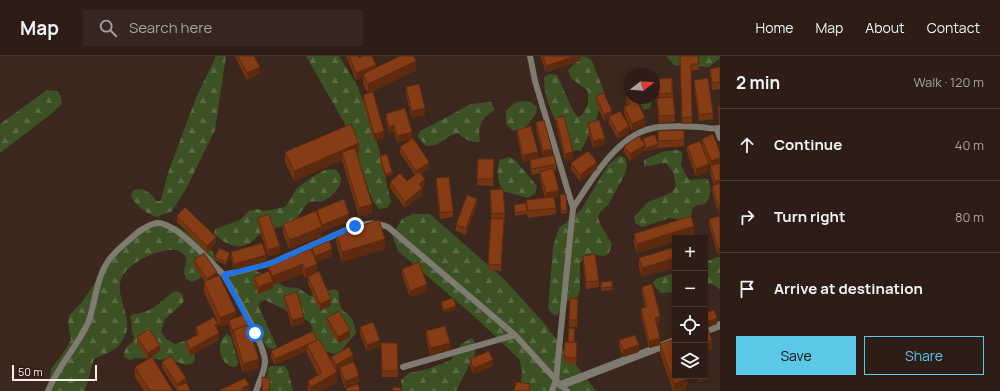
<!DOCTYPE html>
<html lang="en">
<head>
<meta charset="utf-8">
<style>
  body { margin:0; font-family:Manrope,sans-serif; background:#35261f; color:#f1f3f6 }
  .controls { position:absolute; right:12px; bottom:12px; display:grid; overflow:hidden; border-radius:0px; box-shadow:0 2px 6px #0003 }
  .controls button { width:36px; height:36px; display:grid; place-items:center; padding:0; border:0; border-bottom:1px solid #483b35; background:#2d1d16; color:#f1f3f6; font:20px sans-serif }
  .compass { position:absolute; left:624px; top:12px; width:36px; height:36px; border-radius:50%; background:#2d1d16; box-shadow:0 2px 6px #0003; rotate:73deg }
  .scale { position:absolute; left:12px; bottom:10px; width:85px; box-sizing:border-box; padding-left:4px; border:2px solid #fbede7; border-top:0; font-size:11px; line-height:14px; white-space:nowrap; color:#fbede7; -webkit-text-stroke:3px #311d14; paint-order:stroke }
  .stop { position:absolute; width:12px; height:12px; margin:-9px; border:3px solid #1a73e8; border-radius:50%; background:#fff }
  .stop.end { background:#1a73e8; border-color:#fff; box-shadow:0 1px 4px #0008 }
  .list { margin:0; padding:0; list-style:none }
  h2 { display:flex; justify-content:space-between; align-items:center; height:52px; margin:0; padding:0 16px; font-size:17px }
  h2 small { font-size:13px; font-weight:400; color:#a7a2a1 }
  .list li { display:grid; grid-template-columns:26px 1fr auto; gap:12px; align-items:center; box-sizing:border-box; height:72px; padding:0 16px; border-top:1px solid #483b35 }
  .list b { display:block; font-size:15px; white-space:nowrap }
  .list em { font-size:13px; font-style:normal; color:#a7a2a1 }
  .actions { display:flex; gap:8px; padding:12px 16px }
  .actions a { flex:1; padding:9px 0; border:1px solid #5ac8e6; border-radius:0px; text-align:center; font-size:14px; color:#5ac8e6 }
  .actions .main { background:#5ac8e6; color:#111 }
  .icon { flex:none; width:22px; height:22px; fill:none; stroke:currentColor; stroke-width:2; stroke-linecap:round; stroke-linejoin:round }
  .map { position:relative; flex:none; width:720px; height:335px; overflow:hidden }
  header { display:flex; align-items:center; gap:24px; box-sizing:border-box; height:56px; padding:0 20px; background:#2d1d16; border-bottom:1px solid #483b35 }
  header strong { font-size:19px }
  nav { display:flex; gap:22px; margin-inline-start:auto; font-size:14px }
  .search { width:280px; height:36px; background:#35261f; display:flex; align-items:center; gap:10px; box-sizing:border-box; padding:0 14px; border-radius:0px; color:#a7a2a1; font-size:15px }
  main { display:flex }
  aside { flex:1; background:#2d1d16 }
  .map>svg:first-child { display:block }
  .forest { fill:url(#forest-firs) }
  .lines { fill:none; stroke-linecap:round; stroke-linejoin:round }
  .service { stroke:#807b71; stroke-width:6 }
  .minor { stroke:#807b71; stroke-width:8 }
  .wall { fill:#733412 }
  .shaded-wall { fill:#5e2a0f }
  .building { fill:#863c15; stroke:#5e2a0f }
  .route { stroke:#1a73e8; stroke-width:5 }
</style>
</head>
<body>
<header>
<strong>Map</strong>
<div class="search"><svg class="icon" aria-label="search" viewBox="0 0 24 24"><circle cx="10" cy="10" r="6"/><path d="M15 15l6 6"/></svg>Search here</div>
<nav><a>Home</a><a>Map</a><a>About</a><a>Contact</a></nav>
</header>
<main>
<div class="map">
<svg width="720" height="335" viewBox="0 0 720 335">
  <defs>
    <pattern id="forest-firs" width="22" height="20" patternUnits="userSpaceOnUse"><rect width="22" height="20" fill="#3c5124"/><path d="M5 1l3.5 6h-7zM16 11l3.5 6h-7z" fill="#596a44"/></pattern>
  </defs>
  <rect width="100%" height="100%" fill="#3c271e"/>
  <path class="forest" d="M216 0H226L215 74 186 133 172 155 157 161C144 156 138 152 131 140L133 134 143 133 151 138 156 145H159L161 144 168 117 196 42Z
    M306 0H339L358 31 379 93 391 146 387 152 379 153 373 145 344 66Z
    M582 0 587 1 592 5 604 36 596 64 581 95 573 94C559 70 544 50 544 21L550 18 557 19 573 55 578 61 582 59 588 48V35L571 22 568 14Z
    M666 0H720V2L709 11 674 9Z
    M47 34 57 35 61 40 62 48 51 58 0 97V68Z
    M639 42H653L650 52 644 54 641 49Z
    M522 45 530 46 537 51 536 58C530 64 528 70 522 75L512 74 506 68V55L514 47Z
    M491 46 495 54C482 62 477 69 480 86 470 87 465 83 457 77L450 80 436 89 426 90 418 81 420 75 451 59 470 48Z
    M676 94 682 96V102L681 109 688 123C694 125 700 122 707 123 713 132 711 140 705 148L697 149 692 153 691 163 686 165 670 162 642 171 635 167 634 161 648 146 671 137 676 130 673 116 666 107C658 107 651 111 644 110V104L662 96Z
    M620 99 625 102 627 109 625 118 608 149 601 155 598 160 600 168 612 188 609 197 605 200 596 199 586 201 580 207V235L577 241 568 245 557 259 552 258 548 252 553 191 559 172 581 154 608 109Z
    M509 101 515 104 537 130 535 138 527 142 503 135C497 125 497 115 499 104Z
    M334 113C350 122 335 140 323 145 318 147 313 144 308 147 304 149 298 162 294 167 281 170 272 173 259 179 256 181 253 185 250 187 237 195 224 187 214 178L215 173 240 164 249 155 257 153 264 155 285 151 289 146 296 133 312 121 325 114Z
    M413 158H430L504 223 543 266 596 335H520L522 314 519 303 475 261 398 195 392 179 402 163Z
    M158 166 177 170 212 195 214 198 216 209 197 224 192 226 186 223C185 221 184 217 184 214 185 209 188 205 185 200 176 185 139 202 130 211 127 213 122 220 121 223 115 241 132 260 126 277 124 280 123 285 120 288 115 295 102 299 94 303L85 335H48L51 313 62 299 71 284 68 267 69 260 82 246 125 183 139 171Z
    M717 201H720V233L712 228H705V206Z
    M251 213 263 218 285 231 298 232 310 240 334 233 338 235C340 241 338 248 342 253 342 254 346 257 347 257 353 263 355 269 356 277L341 295 334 298 324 295 313 279V274L310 266 265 244 260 246 259 251 277 291 275 293 268 292 263 286 232 229 230 222 234 217Z
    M675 217V236L661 237 655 231 653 226 658 222Z
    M177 235 182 238 184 245 181 249 165 263 161 275 166 283 175 288 190 283 193 285 195 304 193 307 186 309 171 304 136 302 130 304 124 301C124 293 127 290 133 286L134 280C130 274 133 268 130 261L133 258C143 258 155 252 162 245 168 240 170 237 177 235Z
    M227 278 231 281 238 306 237 310 233 311C231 310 229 310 227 308 218 302 217 284 227 278Z
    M472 282 475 286V298L456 335H402L401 324 409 317 428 313 451 304 461 288Z
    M271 310H285L288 315 293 335H270L267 321 268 312Z"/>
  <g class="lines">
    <path class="service" d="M530 0 535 25 573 152 556 324 567 335
      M717 73 720 82
      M573 152C593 122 619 75 659 71 672 70 686 70 699 71 706 71 713 74 720 72
      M403 311 515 279
      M48 335C58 310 77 291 88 267 94 251 95 235 101 219 107 203 116 195 129 184 137 177 146 169 157 167 176 166 210 206 224 219
      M256 335C259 326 265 315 265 305 264 286 234 238 224 219L272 207 355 170C369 167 374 166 388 171L515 279 556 324 552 335"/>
    <path class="minor" d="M705 275 720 269
      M561 329 675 285"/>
  </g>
  <path class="wall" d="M235 0H254L260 17 247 24 235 1Z
    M346 0H358L359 2 376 12 416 14 371 36 384 82 374 85 363 45V39L368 37 363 28V21L356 24Z
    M540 0H580V5L546 16Z
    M680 0H698L699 14H691L692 68H682Z
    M720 11V33L712 34 710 19V13Z
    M672 22 675 66 659 67 657 48V42H659L658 23Z
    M694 24 713 57V63L699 65 694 30Z
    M406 31 425 59 412 62 406 38Z
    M596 40 612 59 629 77 618 83 609 68V63L604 65 596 47Z
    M626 40 645 69 632 75 624 57V51L628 49 626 46Z
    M718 50H720V69H719L718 57Z
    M386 58 412 83 397 87 394 76 389 77 386 64Z
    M556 62 573 103 565 105 556 68Z
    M536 66 556 108V114L554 115 559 140 554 141 556 152V158L528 162 527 158 515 160 514 149 526 147V144L545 142 540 122V117L532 119 530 110V104L523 106 517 80V74L538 102 543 101 536 73Z
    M588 67 605 88 593 92 588 74Z
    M658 75 684 84V90L658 92Z
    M643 82 658 92 646 95 645 93V95L630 105 624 96V90L643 87Z
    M702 83 720 96V155L718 156 712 136V130L714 129 710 117V110L702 90Z
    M687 90 709 115 696 120 687 96Z
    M400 91 429 113 421 118 425 130 422 132V139L405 152 390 132V126L407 125 415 119 400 97Z
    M285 96 359 97 356 98 372 157 359 161 342 104 294 125 285 106Z
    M380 100 392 119 385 121 380 104Z
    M478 103H494L493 130 477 129Z
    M571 107 597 113 580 125 571 114Z
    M436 122 453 155V161L440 163 436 129Z
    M490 134 505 157 501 215 488 214 491 162Z
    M560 139 567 154V157L561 158Z
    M477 149 466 179 456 175V169Z
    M316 155 349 165 322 175V180L289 193 283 177V168Z
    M177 160 216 188 207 196 177 166Z
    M720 160 718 199 709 169V163Z
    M258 162 280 197 268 200 258 169Z
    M336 177 385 193 342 206 336 186Z
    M634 178 694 179 637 197 634 188Z
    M675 191V211L642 221 639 211V202Z
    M312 192 332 200 316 206 317 216 331 250 320 255 308 227V222H305L303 218 273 229V232L258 238 254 228V221L268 216V209L312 195Z
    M231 196 266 206 234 214 231 202Z
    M230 200 226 209 215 204V201Z
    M583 200 599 225V231L586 233 583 207Z
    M194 204 217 221 259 312 243 317 229 270V268L220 271 204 236V226H205L194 210Z
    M402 213 427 235 410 241 402 219Z
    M601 226 612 231V234L601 235Z
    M642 231 660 267 656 268 660 289 649 292 641 259V252L645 251 642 237Z
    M284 240 304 267 292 271 284 246Z
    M441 246 456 253 444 257 441 249Z
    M578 249 577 271H569V264Z
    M327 262 350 281 338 287 327 268Z
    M196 271 218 274 219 284 190 300 186 292V285L197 279 196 277Z
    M360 271 380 290 367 295 360 278Z
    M426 275 450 294 430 299 426 282Z
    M137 281 160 295 152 301 173 335H144L135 321V311L148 303 137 288Z
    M317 284 331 305V301L353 306 348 309 359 326 345 332 340 318V313L337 315V326L321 335H308V325L318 319 307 298V295L275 309 271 301V295Z
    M619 284 639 296 623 301 619 291Z
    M574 286 577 293 576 308 564 307V301Z
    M381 287H397L398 321H382Z
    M660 288 687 333 680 335H673L660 297Z
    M470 303 493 310 473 318 470 309Z
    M162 306 186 327 190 335H177L162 312Z
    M697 320H705L708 323 699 326Z"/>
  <path class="shaded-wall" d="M575 0H580V5L546 16V10Z
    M416 5V14L368 38V28Z
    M376 9V15L363 18V21L356 24V17Z
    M260 11V17L247 24V17Z
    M425 52V59L412 62V55Z
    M612 55V61H609V63L604 65V58Z
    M645 62V69L632 75V68Z
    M394 69V76L389 77V71Z
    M629 70V77L618 83V77Z
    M384 75V82L374 85V78Z
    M412 76V83L397 87V80Z
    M605 82V88L593 92V85Z
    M359 87V97L344 103 342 96V104L294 125V115Z
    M658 88V92L646 95V92Z
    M645 89V95L630 105V98Z
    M552 93V99L543 102V95Z
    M538 96V103L523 106V99Z
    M573 96V103L565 105V98Z
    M720 102V108L711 112V105Z
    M429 106V113L416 121V115Z
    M597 106V113L580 125V119Z
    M709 108V115L696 120V113Z
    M392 116V119L385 121V118Z
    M425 123V130L419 135V128Z
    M720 124V130L715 132V125Z
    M422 132V139L405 152V146Z
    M559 134V140L546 144V137Z
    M477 143V149L466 179V172Z
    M372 148V157L359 161V152Z
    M718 149H720V155L718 156Z
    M349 158V165L322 175V180L289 193V184L322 171V169Z
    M504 163V169L501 215V209Z
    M694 170V179L685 182H675V185L637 197V188Z
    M216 181V188L207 196V190Z
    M385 183V193L342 206V196Z
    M280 190V197L268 200V194Z
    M708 191V201L705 202V192Z
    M718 192H720V198L718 199Z
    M332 193V200L315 206V200Z
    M230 197V200L226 209V206Z
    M266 199V206L234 214V208Z
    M675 202V211L642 221V212Z
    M303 208V218L273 229V232L258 238V231L272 226V220Z
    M317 208V218L305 222V213Z
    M217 216V223L207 229V223Z
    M427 228V235L410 241V235Z
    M331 243V250L320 255V248Z
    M456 250V253L444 257V254Z
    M236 255V264H229V268L220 271V262Z
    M660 260V267L655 268V262Z
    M304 261V267L292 271V264Z
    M717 262V268L705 273V266Z
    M218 268V274L215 269Z
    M350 274V281L338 287V281Z
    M219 277V284L190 300V293Z
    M660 282V289L649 292V285Z
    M317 284 307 289V295L275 309V303Z
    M380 284V290L367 295V289Z
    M712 284V294L705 296V287Z
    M450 287V294L430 299V292Z
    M160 289V295L148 303V297Z
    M639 289V296L623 301V294Z
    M353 299V306L341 313 340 311V313L336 316V309Z
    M259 303V312L243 317V308Z
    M493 304V310L473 318V312Z
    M708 314V323L699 326V320H705V315Z
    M337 316V326L321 335H311V331Z
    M359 320V326L345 332V325Z
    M186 322V329L177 330V335V328Z
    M687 323V333L680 335H674V328Z
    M249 329V335H242V332Z"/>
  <path class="building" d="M238 0H254L260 11 247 17Z
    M349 0H358L359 2 363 0H372L376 9 356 17Z
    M400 0H414L416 5 368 28 363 18Z
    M543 0H575L546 10Z
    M680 0H698L699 8H691L692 61 682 62Z
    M720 11V26L712 27 710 13Z
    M672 22V37L659 38 658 23Z
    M708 22 713 57 699 59 694 24Z
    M419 28 425 52 412 55 406 31Z
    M373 36 384 75 374 78 363 39Z
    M604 37 612 55 604 58 596 40Z
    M630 38V42H636L645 62 632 68 624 51 630 48 626 40Z
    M673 41 675 59 659 60 657 42Z
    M718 50H720V63H719Z
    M405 52 412 76 397 80 394 69 389 71 386 58Z
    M620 55 629 70 618 77 609 61Z
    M564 60 573 96 565 98 556 62Z
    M544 64 552 93 543 95 536 66Z
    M599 64 605 82 593 85 588 67Z
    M351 68 359 87 294 115 285 96Z
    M531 70 538 96 523 99 517 74Z
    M684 74V84L658 85V75Z
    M713 78 720 96V102L711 105 702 83Z
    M655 79 658 88 646 92 643 82Z
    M639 80 645 89 630 98 624 90Z
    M413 82 429 106 416 115 400 91Z
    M700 85 709 108 696 113 687 90Z
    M355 92 372 148 359 152 342 96Z
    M588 95 597 106 580 119 571 107Z
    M387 98 392 116 385 118 380 100Z
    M554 99 556 108 532 113 530 104Z
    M478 103H494L493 123H477Z
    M720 107V124L715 125 710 110Z
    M553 112 559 134 546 137 540 116Z
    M419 116 425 123 419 128 422 132 405 146 390 126 400 117 407 125Z
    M449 121 453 155 440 157 436 122Z
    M720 127V149H718L712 130Z
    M503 133 505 157 492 158 490 134Z
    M566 138 567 154 561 155 560 139Z
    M467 139 477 143 466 172 456 169Z
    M554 141 556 152 528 155 526 144Z
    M344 143 349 158 322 169 317 154Z
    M526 147 527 155 515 157 514 149Z
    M185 151 216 181 207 190 177 160Z
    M316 155 322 171 289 184 283 168Z
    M269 158 280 190 268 194 258 162Z
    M691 160 694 170 637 188 634 178Z
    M720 160V192H718L709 163Z
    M491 162 504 163 501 209 488 208Z
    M379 164 385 183 342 196 336 177Z
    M705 182 708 191 705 192Z
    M329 185 332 193 315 200 312 192Z
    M262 187 266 199 234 208 231 196Z
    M675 191V202L642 212 639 202Z
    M219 192 230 197 226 206 215 201Z
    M311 193 317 208 305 213 303 208 272 220 268 209Z
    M204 197 217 216 207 223 194 204Z
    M595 198 599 225 586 226 583 200Z
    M419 206 427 228 410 235 402 213Z
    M269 215 273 225 258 231 254 221Z
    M319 215 331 243 320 248 308 221Z
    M219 219 236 255 220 262 204 226Z
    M612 225V231L601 232V226Z
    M652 228 660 260 655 262 660 282 649 285 641 252 647 251 642 231Z
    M297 236 304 261 292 264 284 240Z
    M453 242 456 250 444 254 441 246Z
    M570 242 578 243 577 264H569Z
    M714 254 717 262 705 266V257Z
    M339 255 350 274 338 281 327 262Z
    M244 259 248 269 233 274V277L229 264Z
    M214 261 218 268 215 269 219 277 190 293 186 285 199 278 196 271Z
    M373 266 380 284 367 289 360 271Z
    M248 269 259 303 243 308 233 274Z
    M445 270 450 287 430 292 426 275Z
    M707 271 712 284 705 287V272Z
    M569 272 575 273 574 286H568Z
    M149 273 160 289 148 297 137 281Z
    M313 275 317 284 275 303 271 295Z
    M635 279 639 289 623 294 619 284Z
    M319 283 337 316 311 331 308 325 322 317 307 289Z
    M675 283V320H686L687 323 674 328 660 288Z
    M565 286H577L576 302 564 301Z
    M381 287H397L398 315H382Z
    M349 291 353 299 336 309 331 301Z
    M489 295 493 304 473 312 470 303Z
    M171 300 186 322 177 328 162 306Z
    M152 301 173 335H150L135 311Z
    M705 304 708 314 705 315Z
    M354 306 359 320 345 325 340 311Z
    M262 321 270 322 269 335H262Z
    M245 322 249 329 242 332 244 335H220V334Z
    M516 326 530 328 529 335H514Z
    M187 327 190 335H179L177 330Z
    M358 328 360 335H347L346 332Z
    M393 331 401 332V335H393Z"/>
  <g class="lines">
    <path class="route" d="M255 277 224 219 272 207 355 170"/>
  </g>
</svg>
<div class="controls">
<button>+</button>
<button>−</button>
<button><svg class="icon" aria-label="locate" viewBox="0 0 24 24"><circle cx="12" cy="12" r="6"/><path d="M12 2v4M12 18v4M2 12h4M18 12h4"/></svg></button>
<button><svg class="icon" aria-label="layers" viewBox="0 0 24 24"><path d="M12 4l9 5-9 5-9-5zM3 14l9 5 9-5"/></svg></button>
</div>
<svg class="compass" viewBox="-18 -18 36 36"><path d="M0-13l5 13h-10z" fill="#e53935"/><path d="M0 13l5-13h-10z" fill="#a7a2a1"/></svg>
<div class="scale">50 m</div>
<div class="stop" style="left:255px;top:277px"></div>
<div class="stop end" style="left:355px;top:170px"></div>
</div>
<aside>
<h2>2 min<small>Walk · 120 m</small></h2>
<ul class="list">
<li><svg class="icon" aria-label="ahead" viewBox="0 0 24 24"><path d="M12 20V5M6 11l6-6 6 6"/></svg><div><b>Continue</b></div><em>40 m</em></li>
<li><svg class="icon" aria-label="right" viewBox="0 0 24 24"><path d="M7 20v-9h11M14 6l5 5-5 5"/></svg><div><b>Turn right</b></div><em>80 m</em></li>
<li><svg class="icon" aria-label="arrive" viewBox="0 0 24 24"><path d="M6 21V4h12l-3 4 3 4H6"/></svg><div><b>Arrive at destination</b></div></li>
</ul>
<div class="actions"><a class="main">Save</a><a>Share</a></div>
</aside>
</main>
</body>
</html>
